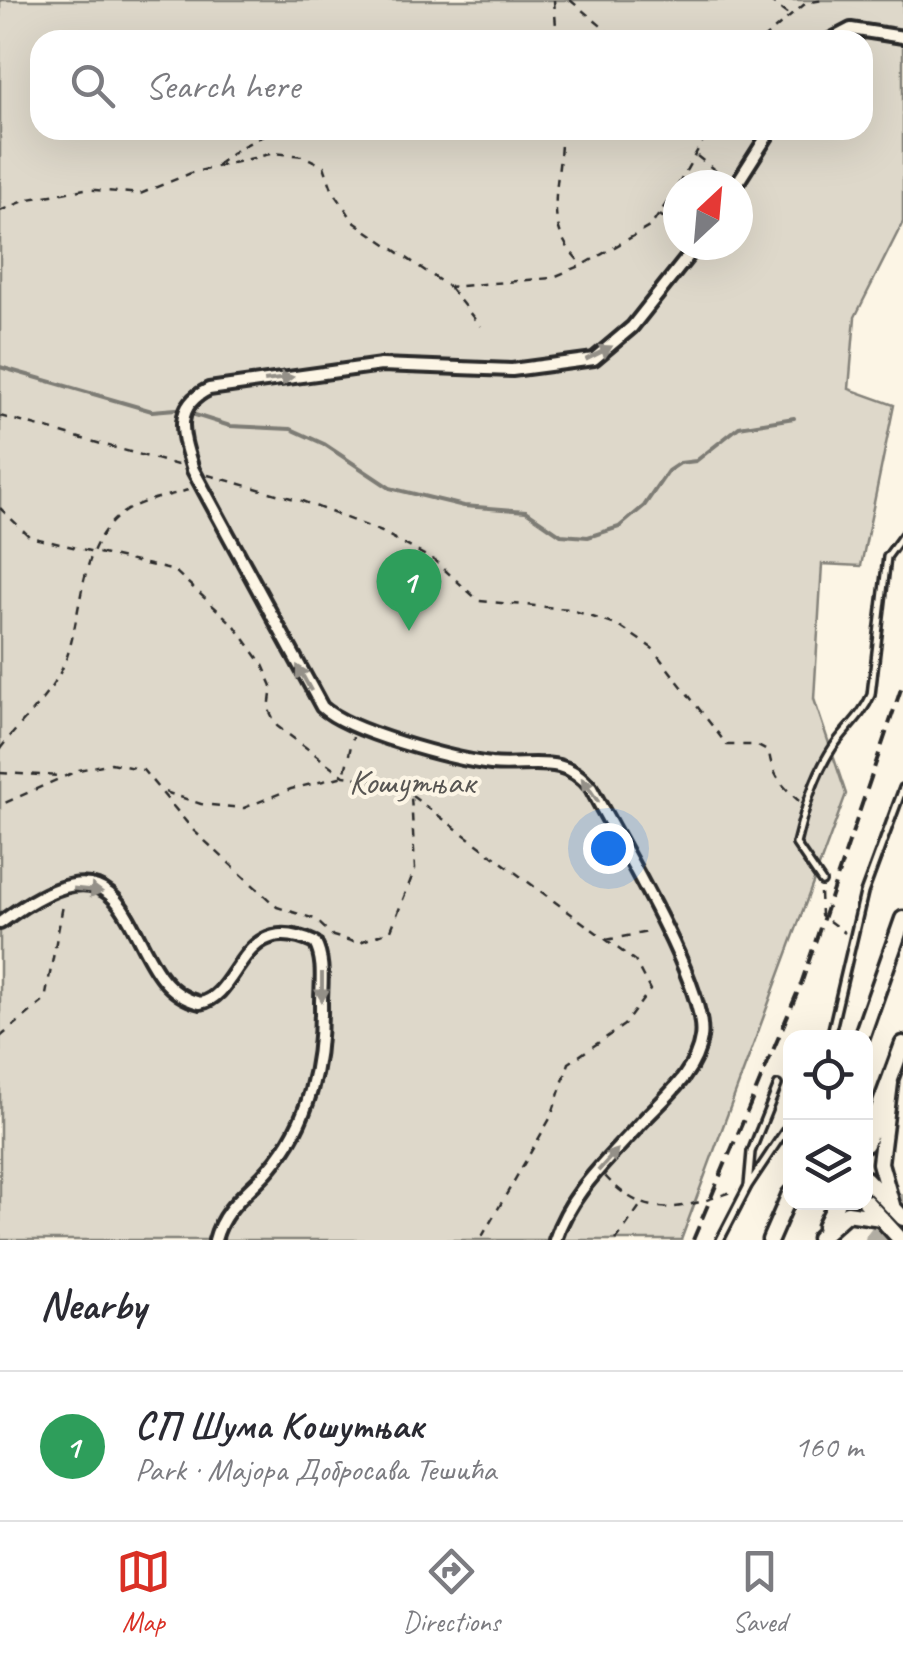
<!DOCTYPE html>
<html lang="en">
<head>
<meta charset="utf-8">
<style>
  body { margin:0; font-family:Caveat,sans-serif; background:#f7f7f7; color:#2b2b33 }
  .controls { position:absolute; right:30px; bottom:30px; display:grid; overflow:hidden; border-radius:20px; box-shadow:0 10px 40px #0002 }
  .controls button { width:90px; height:90px; display:grid; place-items:center; padding:0; border:0; border-bottom:2px solid #e1e1e2; background:#fff; color:#2b2b33; font:50px sans-serif }
  .compass { position:absolute; left:663px; top:170px; width:90px; height:90px; border-radius:50%; background:#fff; box-shadow:0 10px 40px #0002; rotate:26deg }
  .you { position:absolute; left:608px; top:848px; width:35px; height:35px; margin:-25px; border:8px solid #fff; border-radius:50%; background:#1a73e8; box-shadow:0 0 0 15px #1a73e833 }
  .badge { display:grid; place-items:center; width:65px; height:65px; border-radius:50%; background:#d93025; color:#fff; font-size:32px; font-weight:700 }
  .pin { position:absolute; translate:-50% -82px; filter:drop-shadow(0 2px 5px #0008) }
  .pin::after { content:''; position:absolute; top:52px; width:35px; height:30px; background:inherit; clip-path:polygon(0 0,100% 0,50% 100%) }
  .list { margin:0; padding:0; list-style:none }
  h2 { display:flex; justify-content:space-between; align-items:center; height:130px; margin:0; padding:0 40px; font-size:42px }
  h2 small { font-size:32px; font-weight:400; color:#7c7c81 }
  .list li { display:grid; grid-template-columns:65px 1fr auto; gap:30px; align-items:center; box-sizing:border-box; height:150px; padding:0 40px; border-top:2px solid #e1e1e2 }
  .list b { display:block; font-size:38px; white-space:nowrap }
  .list p { margin:0; font-size:32px; white-space:nowrap; color:#7c7c81 }
  .list em { font-size:32px; font-style:normal; color:#7c7c81 }
  .icon { flex:none; width:55px; height:55px; fill:none; stroke:currentColor; stroke-width:2; stroke-linecap:round; stroke-linejoin:round }
  .map { position:relative; flex:none; width:903px; height:1240px; overflow:hidden }
  .search { position:absolute; background:#fff; box-shadow:0 10px 40px #0002; left:30px; right:30px; top:30px; height:110px; display:flex; align-items:center; gap:25px; box-sizing:border-box; padding:0 35px; border-radius:30px; color:#7c7c81; font-size:38px }
  .sheet { height:280px; background:#fff }
  nav { display:flex; justify-content:space-around; align-items:center; box-sizing:border-box; height:140px; border-top:2px solid #e1e1e2; background:#fff; font-size:28px; color:#7c7c81 }
  nav a { display:grid; justify-items:center; gap:5px }
  nav .on { color:#d93025 }
  .map>svg:first-child { display:block }
  .green { fill:#ded8ca; stroke:#84827a; stroke-width:2.5; fill-rule:evenodd }
  .lines { fill:none; stroke-linecap:round; stroke-linejoin:round }
  .stream { stroke:#7d7b74; stroke-width:4 }
  .river { stroke:#b4b0a5; stroke-width:22 }
  .lane-casing { stroke:#2b2b2b; stroke-width:12 }
  .street-casing { stroke:#2b2b2b; stroke-width:18 }
  .secondary-casing { stroke:#2b2b2b; stroke-width:21 }
  .path { stroke:#2b2b2b; stroke-width:2.5; stroke-dasharray:8 8; stroke-linecap:butt }
  .lane { stroke:#fcf5e5; stroke-width:5 }
  .street { stroke:#fcf5e5; stroke-width:10 }
  .secondary { stroke:#fcf5e5; stroke-width:14 }
  .rail { stroke:#2b2b2b; stroke-width:4; stroke-dasharray:15 8; stroke-linecap:butt }
  .oneway { fill:#949088 }
  .labels { text-anchor:middle; dominant-baseline:central; stroke-width:8; stroke-linejoin:round; paint-order:stroke }
  .park-label { font-size:35px; fill:#585653; stroke:#fcf5e5 }
</style>
</head>
<body>
<div class="map">
<svg width="903" height="1240" viewBox="0 0 903 1240">
  <rect width="100%" height="100%" fill="#fcf5e5"/>
  <filter id="ink" filterUnits="userSpaceOnUse"><feTurbulence type="fractalNoise" baseFrequency=".01" numOctaves="2"/><feDisplacementMap in="SourceGraphic" scale="20" xChannelSelector="R" yChannelSelector="G"/><feConvolveMatrix kernelMatrix="1 2 1 2 8 2 1 2 1" color-interpolation-filters="sRGB"/></filter>
  <g filter="url(#ink)">
    <path class="green" d="M0 0H903V222L855 317 849 389 894 405 861 566 822 564 814 699 846 794 681 1240H0ZM40 40H863V130H40ZM678 185H738V245H678Z"/>
    <g class="lines">
      <path class="stream" d="M0 367 152 411 176 409 230 426 291 429 324 444 390 488 464 506 526 511 561 535 588 537 619 527 644 506 668 471 680 463 696 461 739 427 794 418"/>
      <path class="river" d="M876 1240 903 1205"/>
      <g class="lane-casing">
        <path id="lane" d="M822 882 796 844C804 811 814 775 833 747 846 728 862 716 871 695L887 557 903 535
          M830 1038 864 893 903 788
          M748 1186 751 1152 778 1085
          M720 1240 748 1186 790 1123"/>
      </g>
      <g class="street-casing">
        <path id="street" d="M830 40 851 29 903 37
          M736 185 771 130
          M0 923C153 808 114 984 200 1003 241 996 240 908 315 943 325 961 321 984 321 1003 322 1064 310 1121 270 1168 249 1193 224 1206 215 1240
          M555 1240C570 1193 608 1160 640 1124 663 1099 696 1074 701 1038 709 989 617 838 591 788 563 752 529 768 491 764 452 759 349 732 322 707L193 470C183 437 171 407 209 389L381 365 512 370 594 359 632 327 697 245"/>
      </g>
      <g class="secondary-casing">
        <path id="secondary" d="M861 1038 903 919
          M890 1083 880 1163 892 1205
          M866 1144 903 1044
          M866 1179 903 1218
          M866 1202 901 1240
          M825 1226 837 1202
          M819 1238 847 1213 881 1218
          M770 1240 790 1194"/>
      </g>
      <path class="path" d="M554 0 557 40
        M570 0 618 40
        M768 0 787 14
        M762 40 806 3 823 0
        M561 130C563 181 538 223 582 264
        M697 156 726 179
        M217 165 239 148 275 130
        M678 185 709 130
        M0 211 29 199 85 189 140 194 191 173 274 153 303 156 324 166 332 189 354 222 449 287 551 278 583 265 651 226 678 186
        M660 215 678 229
        M450 288 480 326
        M0 416 181 466
        M208 475 302 501 382 532 435 561 479 601 569 609 619 626 652 648 727 745H756L769 752C772 775 782 786 799 801
        M0 508 30 537 175 571 235 626 263 665 272 686 269 710 277 726 344 776 400 784 411 796 415 869 391 930 358 943 333 936 315 919 277 907 193 830 143 770 111 763 79 770 0 805
        M0 749C21 721 52 695 65 662 84 613 77 538 129 509 146 499 170 496 188 490
        M0 773 62 776
        M165 792 201 804 244 808 291 789 344 776 353 737
        M412 796 635 961 650 990 624 1025 569 1063 551 1117 480 1240
        M820 893 821 915 845 933
        M606 940 653 931
        M0 1037 45 1000 64 900
        M605 1176C648 1223 683 1208 737 1190
        M616 1240 640 1206"/>
      <use href="#lane" class="lane"/>
      <use href="#street" class="street"/>
      <use href="#secondary" class="secondary"/>
      <path class="rail" d="M693 1240 801 984 903 683"/>
    </g>
    <defs><path id="oneway-solid" d="M-6-.8H1V-3.2L6.5 0L1 3.2V.8H-6Z" transform="scale(2.5)"/></defs>
    <g class="oneway">
      <use href="#oneway-solid" transform="translate(599 353) rotate(-27)"/>
      <use href="#oneway-solid" transform="translate(279 379) rotate(-8)"/>
      <use href="#oneway-solid" transform="translate(304 678) rotate(-119)"/>
      <use href="#oneway-solid" transform="translate(590 790) rotate(-125)"/>
      <use href="#oneway-solid" transform="translate(88 890) rotate(6)"/>
      <use href="#oneway-solid" transform="translate(322 987) rotate(90)"/>
      <use href="#oneway-solid" transform="translate(608 1160) rotate(-48)"/>
    </g>
  </g>
  <g class="labels">
    <g class="park-label">
      <text x="412" y="781">Кошутњак</text>
    </g>
  </g>
</svg>
<div class="controls">
<button><svg class="icon" aria-label="locate" viewBox="0 0 24 24"><circle cx="12" cy="12" r="6"/><path d="M12 2v4M12 18v4M2 12h4M18 12h4"/></svg></button>
<button><svg class="icon" aria-label="layers" viewBox="0 0 24 24"><path d="M12 4l9 5-9 5-9-5zM3 14l9 5 9-5"/></svg></button>
</div>
<svg class="compass" viewBox="-18 -18 36 36"><path d="M0-13l5 13h-10z" fill="#e53935"/><path d="M0 13l5-13h-10z" fill="#7c7c81"/></svg>
<div class="you"></div>
<div class="pin badge" style="left:409px;top:631px;background:#2e9e5b">1</div>
<div class="search"><svg class="icon" aria-label="search" viewBox="0 0 24 24"><circle cx="10" cy="10" r="6"/><path d="M15 15l6 6"/></svg>Search here</div>
</div>
<section class="sheet">
<h2>Nearby<small></small></h2>
<ul class="list">
<li><span class="badge" style="background:#2e9e5b">1</span><div><b>СП Шума Кошутњак</b><p>Park · Мајора Добросава Тешића</p></div><em>160 m</em></li>
</ul>
</section>
<nav>
<a class="on"><svg class="icon" aria-label="map" viewBox="0 0 24 24"><path d="M3 6l6-2 6 2 6-2v14l-6 2-6-2-6 2zM9 4v14M15 6v14"/></svg>Map</a>
<a><svg class="icon" aria-label="directions" viewBox="0 0 24 24"><path d="M12 3l9 9-9 9-9-9zM9 14v-3h6M13 9l2 2-2 2"/></svg>Directions</a>
<a><svg class="icon" aria-label="saved" viewBox="0 0 24 24"><path d="M7 4h10v16l-5-4-5 4z"/></svg>Saved</a>
</nav>
</body>
</html>
